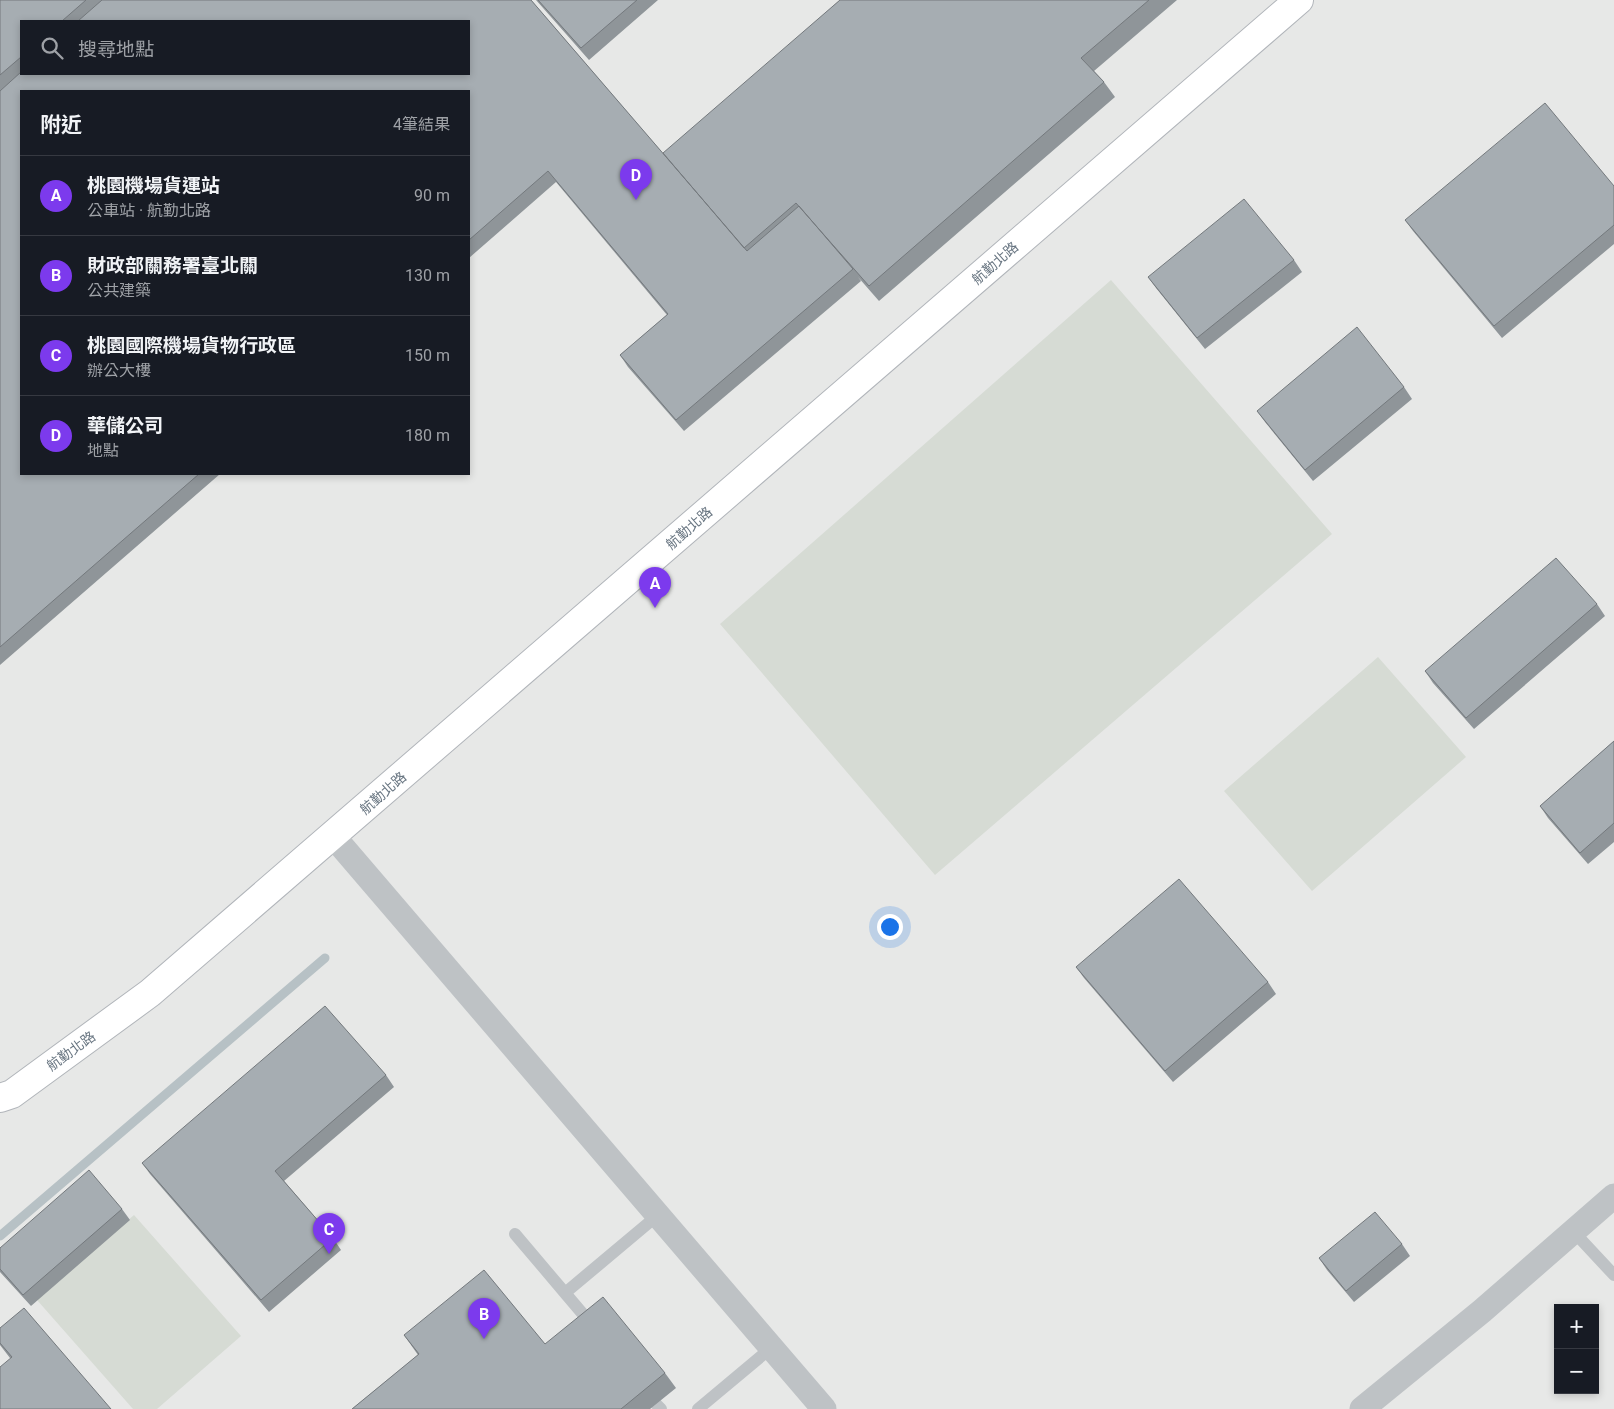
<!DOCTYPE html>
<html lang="zh-TW">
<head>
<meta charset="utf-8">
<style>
  body { margin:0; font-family:Roboto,"Noto Sans TC",sans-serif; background:#20242c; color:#f1f3f6 }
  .controls { position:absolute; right:15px; bottom:15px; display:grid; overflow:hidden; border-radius:0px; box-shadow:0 2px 8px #0003 }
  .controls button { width:45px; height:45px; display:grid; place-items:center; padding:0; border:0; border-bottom:1px solid #363941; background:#171b24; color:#f1f3f6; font:25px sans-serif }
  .you { position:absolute; left:889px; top:926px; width:18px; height:18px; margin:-12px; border:4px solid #fff; border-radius:50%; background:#1a73e8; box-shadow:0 0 0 8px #1a73e833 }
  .badge { display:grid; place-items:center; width:32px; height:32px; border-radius:50%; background:#7c3aed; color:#fff; font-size:16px; font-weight:700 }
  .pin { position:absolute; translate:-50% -41px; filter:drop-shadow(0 1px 2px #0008) }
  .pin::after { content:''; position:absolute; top:26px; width:18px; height:15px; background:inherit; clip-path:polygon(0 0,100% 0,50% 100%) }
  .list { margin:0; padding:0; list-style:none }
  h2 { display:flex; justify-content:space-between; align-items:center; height:65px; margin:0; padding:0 20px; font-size:21px }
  h2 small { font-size:16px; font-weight:400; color:#9ea1a6 }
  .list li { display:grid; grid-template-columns:32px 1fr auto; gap:15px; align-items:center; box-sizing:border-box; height:80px; padding:0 20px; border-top:1px solid #363941 }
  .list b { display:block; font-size:19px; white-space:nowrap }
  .list p { margin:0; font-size:16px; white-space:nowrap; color:#9ea1a6 }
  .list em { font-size:16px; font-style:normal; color:#9ea1a6 }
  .icon { flex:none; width:28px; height:28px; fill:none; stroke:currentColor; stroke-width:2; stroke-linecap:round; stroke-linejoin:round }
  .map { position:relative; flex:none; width:1614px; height:1409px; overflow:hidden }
  .search { position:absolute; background:#171b24; box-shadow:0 2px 8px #0003; left:20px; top:20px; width:450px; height:55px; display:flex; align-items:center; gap:12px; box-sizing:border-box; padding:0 18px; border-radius:0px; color:#9ea1a6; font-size:19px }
  .panel { position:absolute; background:#171b24; box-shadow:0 2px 8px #0003; left:20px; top:90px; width:450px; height:385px; border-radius:0px }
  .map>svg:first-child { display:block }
  .built { fill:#e7e8e7; fill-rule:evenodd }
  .green { fill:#d6dbd4 }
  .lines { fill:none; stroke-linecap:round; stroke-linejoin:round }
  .stream { stroke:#b7c1c5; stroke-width:9 }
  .secondary-casing { stroke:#b1b5ba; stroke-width:30 }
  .lane { stroke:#bec2c5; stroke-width:12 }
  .street { stroke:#bec2c5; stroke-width:25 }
  .secondary { stroke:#fff; stroke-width:28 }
  .wall { fill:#8f9599; fill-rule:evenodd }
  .building { fill:#a6adb2; stroke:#74797d }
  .labels { text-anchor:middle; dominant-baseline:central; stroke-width:5; stroke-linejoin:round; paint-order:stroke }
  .street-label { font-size:14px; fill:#697682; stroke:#fff }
</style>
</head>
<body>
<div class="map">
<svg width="1614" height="1409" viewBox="0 0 1614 1409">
  <rect width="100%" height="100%" fill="#f7f7f4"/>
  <path class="built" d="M0 0H1614V1409H0ZM21 21H469V74H21ZM21 91H469V474H21ZM1558 1308H1595V1390H1558Z"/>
  <path class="green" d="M1111 280 1332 534 935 875 720 624Z
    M1378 657 1466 757 1312 891 1224 791Z
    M134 1215 241 1336 157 1409H133L37 1300Z"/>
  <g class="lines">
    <path class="stream" d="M0 1236 325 958"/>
    <g class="secondary-casing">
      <path id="secondary" d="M0 1098 12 1094 150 993 1299 0"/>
    </g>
    <path class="lane" d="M1573 1231 1614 1275
      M515 1234 565 1293
      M593 1326 565 1293 658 1215
      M656 1404 661 1409
      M698 1409 771 1348"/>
    <path class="street" d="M333 836 824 1409
      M1362 1409 1482 1311 1614 1196"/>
    <use href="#secondary" class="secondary"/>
  </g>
  <path class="wall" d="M0 0H531L665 156 840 0H1177L1094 71 1104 82 1115 97 879 301 858 277 861 281 684 431 628 367 620 355 667 315 556 182 469 258V91L21 474H220L0 665ZM21 21H469L21 74Z
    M536 0H658L589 60Z
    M1614 186V244L1502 338 1413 231 1405 220Z
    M1294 260 1302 272 1205 349 1156 288 1148 277Z
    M1404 387 1412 399 1313 481 1265 422 1257 411Z
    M1597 604 1605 616 1474 729 1433 683 1425 671Z
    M1614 741V842L1588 864 1548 818 1540 806Z
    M1076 967 1268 982 1276 994 1173 1082 1084 978Z
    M386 1075 394 1087 284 1181 333 1238 341 1250 269 1312 150 1174 142 1163Z
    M122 1209 130 1220 31 1306 0 1272V1248Z
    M1402 1244 1410 1256 1354 1302 1327 1270 1319 1258Z
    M0 1328 111 1409 10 1358 0 1345Z
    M404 1335 545 1344 665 1373 676 1388 650 1409H352L418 1355Z"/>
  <path class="building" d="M0 0H86L62 21H21V57L0 75Z
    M102 0H531L747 251 799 206 853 269 676 420 620 355 668 314 548 171 469 240V91H21V474H199L0 647V91L21 72V74H469V21H78Z
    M538 0H637L581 48Z
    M840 0H1149L1081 58 1104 82 869 286 796 203 744 248 663 153Z
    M1545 103 1614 186V225L1494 326 1405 220Z
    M1244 199 1294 260 1197 338 1148 277Z
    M1357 327 1404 387 1305 470 1257 411Z
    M1556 558 1597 604 1466 718 1425 671Z
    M1614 741V823L1580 853 1540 806Z
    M1179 879 1268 982 1165 1071 1076 967Z
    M325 1006 386 1075 275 1171 333 1238 261 1300 142 1163Z
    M89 1170 122 1209 23 1295 0 1269V1248Z
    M1375 1212 1402 1244 1346 1291 1319 1258Z
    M484 1270 545 1344 603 1297 665 1373 621 1409H352L419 1354 404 1335Z
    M24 1308 111 1409H0V1367L12 1357 0 1343V1328Z"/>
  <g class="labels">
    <g class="street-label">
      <text transform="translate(995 263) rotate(-41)">航勤北路</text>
      <text transform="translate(689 528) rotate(-41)">航勤北路</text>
      <text transform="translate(383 793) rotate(-41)">航勤北路</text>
      <text transform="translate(71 1051) rotate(-36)">航勤北路</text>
    </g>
  </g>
</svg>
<div class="controls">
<button>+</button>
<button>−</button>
</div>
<div class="you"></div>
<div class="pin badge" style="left:655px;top:608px">A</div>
<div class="pin badge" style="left:484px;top:1339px">B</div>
<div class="pin badge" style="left:329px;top:1254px">C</div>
<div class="pin badge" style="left:636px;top:200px">D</div>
<div class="search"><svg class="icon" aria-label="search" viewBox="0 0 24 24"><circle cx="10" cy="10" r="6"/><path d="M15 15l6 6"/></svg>搜尋地點</div>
<section class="panel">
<h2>附近<small>4筆結果</small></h2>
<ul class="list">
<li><span class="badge">A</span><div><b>桃園機場貨運站</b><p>公車站 · 航勤北路</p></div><em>90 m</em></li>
<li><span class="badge">B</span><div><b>財政部關務署臺北關</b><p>公共建築</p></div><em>130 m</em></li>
<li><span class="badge">C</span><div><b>桃園國際機場貨物行政區</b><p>辦公大樓</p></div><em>150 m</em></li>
<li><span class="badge">D</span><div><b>華儲公司</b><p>地點</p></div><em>180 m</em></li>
</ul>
</section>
</div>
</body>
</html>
